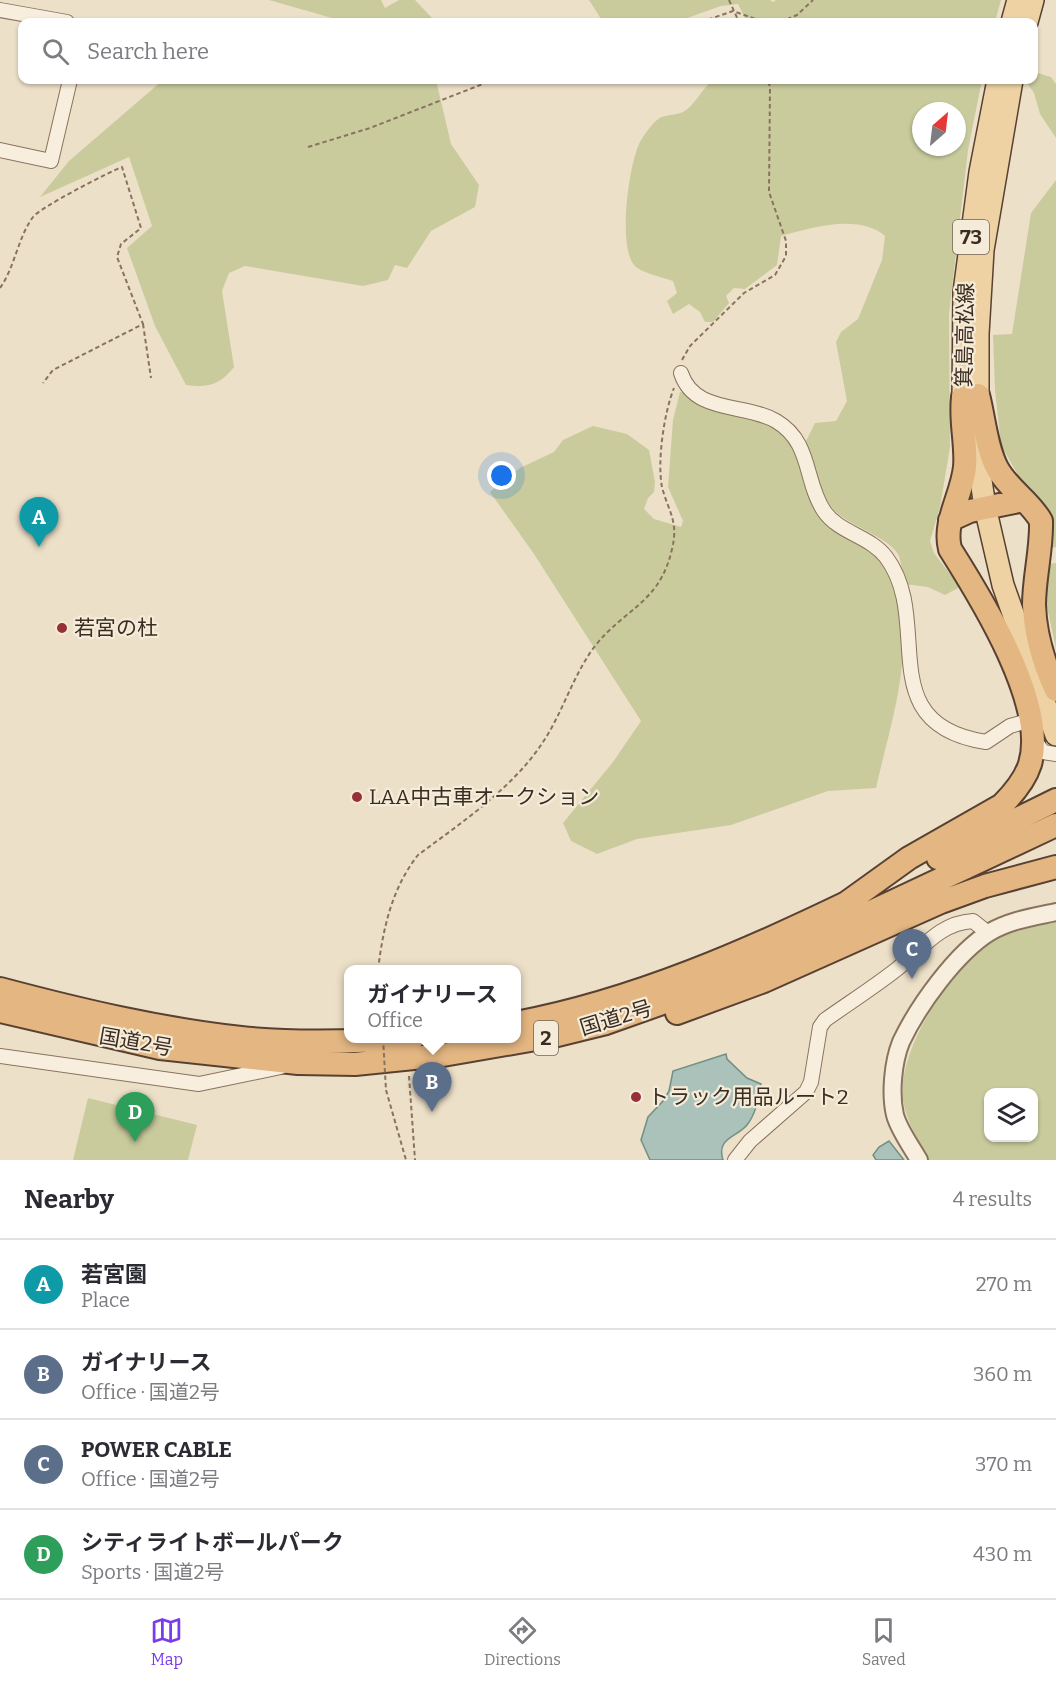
<!DOCTYPE html>
<html lang="en">
<head>
<meta charset="utf-8">
<style>
  body { margin:0; font-family:Bitter,"Noto Sans JP",serif; background:#f2f2f3; color:#2b2b33 }
  .controls { position:absolute; right:18px; bottom:18px; display:grid; overflow:hidden; border-radius:12px; box-shadow:0 2px 4px #0004 }
  .controls button { width:54px; height:54px; display:grid; place-items:center; padding:0; border:0; border-bottom:2px solid #e1e1e2; background:#fff; color:#2b2b33; font:30px sans-serif }
  .compass { position:absolute; left:912px; top:102px; width:54px; height:54px; border-radius:50%; background:#fff; box-shadow:0 2px 4px #0004; rotate:28deg }
  .you { position:absolute; left:502px; top:476px; width:21px; height:21px; margin:-15px; border:4px solid #fff; border-radius:50%; background:#1a73e8; box-shadow:0 0 0 9px #1a73e833 }
  .badge { display:grid; place-items:center; width:39px; height:39px; border-radius:50%; background:#7c3aed; color:#fff; font-size:20px; font-weight:700 }
  .pin { position:absolute; translate:-50% -50px; filter:drop-shadow(0 2px 3px #0008) }
  .pin::after { content:''; position:absolute; top:32px; width:21px; height:18px; background:inherit; clip-path:polygon(0 0,100% 0,50% 100%) }
  .popup { position:absolute; left:344px; top:965px; width:177px; height:78px; box-sizing:border-box; display:grid; place-content:center; border-radius:12px; background:#fff; filter:drop-shadow(0 2px 4px #0005); font-size:20px; white-space:nowrap; color:#7c7c81 }
  .popup b { font-size:22px; color:#2b2b33 }
  .popup::after { content:''; position:absolute; left:50%; top:100%; margin-left:-12px; border:12px solid transparent; border-top-color:#fff }
  .list { margin:0; padding:0; list-style:none }
  h2 { display:flex; justify-content:space-between; align-items:center; height:78px; margin:0; padding:0 24px; font-size:26px }
  h2 small { font-size:20px; font-weight:400; color:#7c7c81 }
  .list li { display:grid; grid-template-columns:39px 1fr auto; gap:18px; align-items:center; box-sizing:border-box; height:90px; padding:0 24px; border-top:2px solid #e1e1e2 }
  .list b { display:block; font-size:22px; white-space:nowrap }
  .list p { margin:0; font-size:20px; white-space:nowrap; color:#7c7c81 }
  .list em { font-size:20px; font-style:normal; color:#7c7c81 }
  .icon { flex:none; width:33px; height:33px; fill:none; stroke:currentColor; stroke-width:2; stroke-linecap:round; stroke-linejoin:round }
  .map { position:relative; flex:none; width:1056px; height:1160px; overflow:hidden }
  .search { position:absolute; background:#fff; box-shadow:0 2px 4px #0004; left:18px; right:18px; top:18px; height:66px; display:flex; align-items:center; gap:15px; box-sizing:border-box; padding:0 21px; border-radius:12px; color:#7c7c81; font-size:22px }
  .sheet { height:438px; background:#fff }
  nav { display:flex; justify-content:space-around; align-items:center; box-sizing:border-box; height:84px; border-top:2px solid #e1e1e2; background:#fff; font-size:16px; color:#7c7c81 }
  nav a { display:grid; justify-items:center; gap:3px }
  nav .on { color:#7c3aed }
  .map>svg:first-child { display:block }
  .green { fill:#c9cb9d; fill-rule:evenodd }
  .water { fill:#aac2b9; stroke:#709086; stroke-width:1.5 }
  .lines { fill:none; stroke-linecap:round; stroke-linejoin:round }
  .minor-casing { stroke:#89735e; stroke-width:16 }
  .tertiary-casing { stroke:#89735e; stroke-width:20 }
  .primary-casing { stroke:#584132; stroke-width:24 }
  .trunk-casing { stroke:#584132; stroke-width:26 }
  .path { stroke:#89735e; stroke-width:2; stroke-dasharray:4.5 3; stroke-linecap:butt }
  .minor { stroke:#f8eedd; stroke-width:14 }
  .tertiary { stroke:#f8eedd; stroke-width:16 }
  .primary { stroke:#eed2a4; stroke-width:21 }
  .trunk { stroke:#e3b682; stroke-width:22 }
  .path-bridge { stroke:#89735e; stroke-width:2; stroke-dasharray:4.5 3; stroke-linecap:butt }
  .poi-dot { fill:#963137; stroke:#f5ebd9; stroke-width:2 }
  .labels { text-anchor:middle; dominant-baseline:central; stroke-width:4.5; stroke-linejoin:round; paint-order:stroke }
  .shield { fill:#f5ebd9; stroke:#726558; stroke-width:1.5 }
  .shield-label { font-size:20px; font-weight:bold; fill:#3a2c21 }
  .street-label { font-size:21px; fill:#3a2c21; stroke:#f5ebd9 }
  .poi-label { font-size:21px; fill:#3a2c21; stroke:#f5ebd9; text-anchor:start }
</style>
</head>
<body>
<div class="map">
<svg width="1056" height="1160" viewBox="0 0 1056 1160">
  <rect width="100%" height="100%" fill="#ede0c9"/>
  <path class="green" d="M269 0H381L385 8 399 0H415L433 19V22H346Z
    M589 0H770L773 2 776 0H1001L995 22H747L738 4 721 6 676 22H603Z
    M1034 72 1051 77 1056 84V138L1040 114 1034 93 1027 83 1028 80H1034Z
    M163 80H436L451 144 479 185 475 207 431 231 407 268 395 265 388 280 363 286 245 266 229 273 222 291 234 367C220 385 208 388 186 385L155 326 127 248 152 226 129 157 40 197 69 161Z
    M714 80H982L968 150 949 314 950 447 940 507 930 541 934 553 960 587 945 595 928 587 904 584C902 575 902 565 899 556 891 538 849 526 834 510 817 493 813 463 806 441L815 423 836 421 847 401 836 342 841 332 858 319 882 260 885 236C859 213 811 228 781 236L777 265 745 289 734 288 726 296 729 303 713 322H705L700 312 689 304 673 314 667 301 677 293 673 281C662 277 642 273 635 266 617 248 629 163 640 142 644 135 651 125 657 120 663 114 675 116 683 112 697 104 701 88 714 80ZM921 111H957V147H921Z
    M1056 180V547L1049 549 1053 521 1051 513 1019 477 1001 445 995 390 993 335 1012 334 1031 213Z
    M680 392C691 392 697 404 706 408 723 415 743 412 760 418 794 431 801 463 813 494 814 499 816 506 819 511 831 530 867 540 880 559 926 627 892 715 876 788L828 791 731 825 637 839 597 854 571 841 563 823 613 762 641 721 534 554 490 492 520 468 554 452 563 440 593 426 627 434 649 450 655 482 654 492 648 498 644 509 654 519 681 527 683 521 668 487 673 420Z
    M1056 563V649L1047 607V564Z
    M1056 922V1160H928C918 1141 907 1122 903 1101 896 1051 950 969 991 943 1009 931 1035 927 1056 922ZM988 1092H1034V1138H988Z
    M88 1098 197 1125 188 1160H73Z"/>
  <path class="water" d="M726 1054 727 1059 747 1078 761 1084C759 1098 756 1114 747 1125 736 1138 716 1138 723 1160H650L641 1140 648 1117 663 1101 669 1091 673 1071Z
    M889 1141 904 1160H876L873 1155 879 1147Z"/>
  <g class="lines">
    <g class="minor-casing">
      <path id="minor" d="M0 10 67 22
        M0 150 51 161 70 80
        M681 373C694 414 745 403 776 421 812 442 804 481 824 511 839 533 870 536 886 557 935 622 869 724 986 742L1010 726 1031 720
        M1034 739 1043 752 1056 754
        M0 1056 199 1084 281 1067
        M735 1160 750 1141 806 1092 811 1082 820 1027 825 1020C849 1003 874 987 897 969 922 949 939 923 973 921L988 933"/>
    </g>
    <g class="tertiary-casing">
      <path id="tertiary" d="M919 1160C911 1146 899 1130 895 1115 890 1094 893 1062 901 1042 918 1006 956 953 990 932 1011 920 1033 917 1056 912"/>
    </g>
    <g class="primary-casing">
      <path id="primary" d="M1012 22 1018 0
        M1027 22 1033 0
        M998 80 980 172 964 292 963 397 976 447 985 507 1003 585 1056 735
        M978 412V334L983 250 1012 80"/>
    </g>
    <g class="trunk-casing">
      <path id="trunk" d="M978 395C984 418 986 447 997 468 1008 489 1030 501 1041 521 1042 549 1034 577 1034 605 1035 634 1044 664 1056 690
        M950 520 970 511 1024 500
        M938 858 1056 800
        M845 904 909 858 1002 805C1013 794 1025 780 1030 764 1048 705 981 598 950 549 943 521 962 496 965 467 967 444 960 421 963 397
        M0 989C79 1010 159 1029 241 1038 298 1044 356 1042 413 1038
        M0 1011 160 1048 298 1063 355 1064 443 1055 553 1036 606 1023 668 1001 771 959 1056 825
        M677 1013 764 981 941 902 985 886 1056 867
        M516 1023C634 1001 750 950 857 898"/>
    </g>
    <path class="path" d="M729 0 739 22
      M701 22 733 11 764 22
      M780 22 797 15 813 0
      M308 147 370 128 493 80
      M0 288C15 267 18 237 33 217 39 208 109 172 122 167L141 228 121 244 117 257 143 324 53 370 43 383
      M143 324 151 378
      M682 360 690 346 744 293 775 275 786 256V241L769 192 770 86 767 80
      M378 970C383 928 392 888 418 855 461 823 513 788 543 742 563 712 573 675 595 646 625 608 660 603 672 549 679 521 668 511 662 487 657 461 664 413 674 388
      M409 1076 415 1160
      M386 1090 406 1160"/>
    <use href="#minor" class="minor"/>
    <use href="#tertiary" class="tertiary"/>
    <use href="#primary" class="primary"/>
    <use href="#trunk" class="trunk"/>
    <path class="path-bridge" d="M383 1038 386 1090"/>
  </g>
  <g class="poi-dot">
    <circle cx="62" cy="628" r="6"/>
    <circle cx="357" cy="797" r="6"/>
    <circle cx="636" cy="1097" r="6"/>
  </g>
  <g class="labels">
    <g class="shield">
      <rect x="953" y="220" width="36" height="34" rx="4.5"/>
      <rect x="534" y="1021" width="24" height="34" rx="4.5"/>
    </g>
    <g class="shield-label">
      <text x="971" y="237">73</text>
      <text x="546" y="1038">2</text>
    </g>
    <g class="street-label">
      <text transform="translate(965 335) rotate(-89)">箕島高松線</text>
      <text transform="translate(616 1018) rotate(-17)">国道2号</text>
      <text transform="translate(136 1042) rotate(10)">国道2号</text>
    </g>
    <g class="poi-label">
      <text x="74" y="628">若宮の杜</text>
      <text x="369" y="797">LAA中古車オークション</text>
      <text x="648" y="1097">トラック用品ルート2</text>
    </g>
  </g>
</svg>
<div class="controls">
<button><svg class="icon" aria-label="layers" viewBox="0 0 24 24"><path d="M12 4l9 5-9 5-9-5zM3 14l9 5 9-5"/></svg></button>
</div>
<svg class="compass" viewBox="-18 -18 36 36"><path d="M0-13l5 13h-10z" fill="#e53935"/><path d="M0 13l5-13h-10z" fill="#7c7c81"/></svg>
<div class="you"></div>
<div class="pin badge" style="left:39px;top:547px;background:#0f9aa8">A</div>
<div class="pin badge" style="left:432px;top:1112px;background:#5c6f8a">B</div>
<div class="popup"><b>ガイナリース</b>Office</div>
<div class="pin badge" style="left:912px;top:979px;background:#5c6f8a">C</div>
<div class="pin badge" style="left:135px;top:1142px;background:#2e9e5b">D</div>
<div class="search"><svg class="icon" aria-label="search" viewBox="0 0 24 24"><circle cx="10" cy="10" r="6"/><path d="M15 15l6 6"/></svg>Search here</div>
</div>
<section class="sheet">
<h2>Nearby<small>4 results</small></h2>
<ul class="list">
<li><span class="badge" style="background:#0f9aa8">A</span><div><b>若宮園</b><p>Place</p></div><em>270 m</em></li>
<li><span class="badge" style="background:#5c6f8a">B</span><div><b>ガイナリース</b><p>Office · 国道2号</p></div><em>360 m</em></li>
<li><span class="badge" style="background:#5c6f8a">C</span><div><b>POWER CABLE</b><p>Office · 国道2号</p></div><em>370 m</em></li>
<li><span class="badge" style="background:#2e9e5b">D</span><div><b>シティライトボールパーク</b><p>Sports · 国道2号</p></div><em>430 m</em></li>
</ul>
</section>
<nav>
<a class="on"><svg class="icon" aria-label="map" viewBox="0 0 24 24"><path d="M3 6l6-2 6 2 6-2v14l-6 2-6-2-6 2zM9 4v14M15 6v14"/></svg>Map</a>
<a><svg class="icon" aria-label="directions" viewBox="0 0 24 24"><path d="M12 3l9 9-9 9-9-9zM9 14v-3h6M13 9l2 2-2 2"/></svg>Directions</a>
<a><svg class="icon" aria-label="saved" viewBox="0 0 24 24"><path d="M7 4h10v16l-5-4-5 4z"/></svg>Saved</a>
</nav>
</body>
</html>
